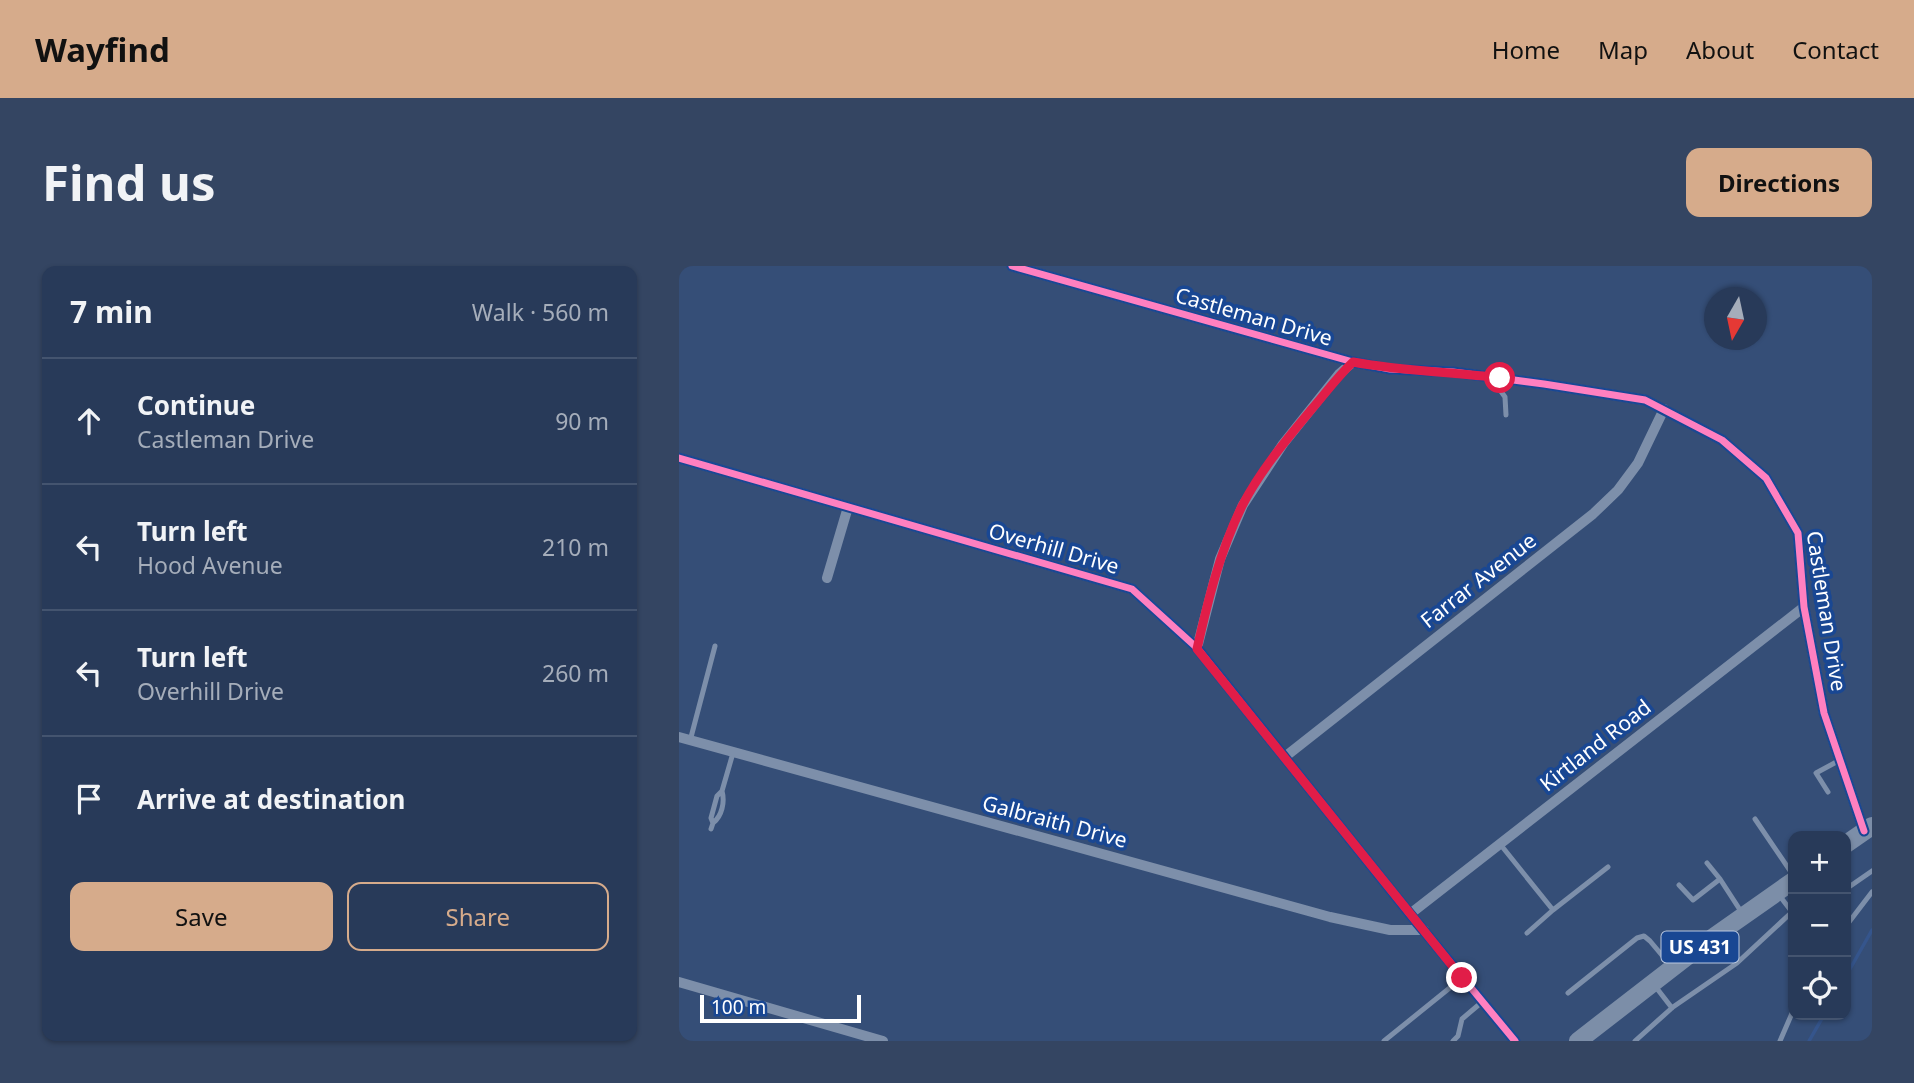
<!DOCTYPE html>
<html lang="en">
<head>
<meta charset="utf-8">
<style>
  body { margin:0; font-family:"Noto Sans",sans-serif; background:#344562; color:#f1f3f6 }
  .controls { position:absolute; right:21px; bottom:21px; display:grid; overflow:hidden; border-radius:14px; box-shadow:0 2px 5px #0004 }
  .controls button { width:63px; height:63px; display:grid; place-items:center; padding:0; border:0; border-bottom:2px solid #44546f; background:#283a59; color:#f1f3f6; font:35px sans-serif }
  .compass { position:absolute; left:1025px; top:21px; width:63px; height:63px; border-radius:50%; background:#283a59; box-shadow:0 2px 5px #0004; rotate:189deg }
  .scale { position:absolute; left:21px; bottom:18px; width:161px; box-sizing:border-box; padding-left:7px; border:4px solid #fff; border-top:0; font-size:19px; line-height:24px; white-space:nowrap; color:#fff; -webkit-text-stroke:5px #194793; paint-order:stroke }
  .stop { position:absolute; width:21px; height:21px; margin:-16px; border:5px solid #e11d48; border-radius:50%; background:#fff }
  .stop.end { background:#e11d48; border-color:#fff; box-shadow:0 2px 7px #0008 }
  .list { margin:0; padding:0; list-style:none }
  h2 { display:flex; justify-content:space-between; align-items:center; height:91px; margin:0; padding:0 28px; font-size:30px }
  h2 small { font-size:23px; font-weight:400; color:#a5adba }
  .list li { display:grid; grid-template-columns:46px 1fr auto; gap:21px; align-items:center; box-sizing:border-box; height:126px; padding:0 28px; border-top:2px solid #44546f }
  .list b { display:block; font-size:26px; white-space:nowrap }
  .list p { margin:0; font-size:23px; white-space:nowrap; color:#a5adba }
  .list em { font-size:23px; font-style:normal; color:#a5adba }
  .actions { display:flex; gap:14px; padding:21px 28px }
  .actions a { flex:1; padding:16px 0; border:2px solid #d6ab8b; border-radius:14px; text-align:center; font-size:24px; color:#d6ab8b }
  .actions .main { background:#d6ab8b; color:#111 }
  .icon { flex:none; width:38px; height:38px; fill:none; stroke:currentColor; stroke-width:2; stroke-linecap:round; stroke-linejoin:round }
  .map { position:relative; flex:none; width:1193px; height:775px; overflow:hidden; border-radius:14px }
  header { display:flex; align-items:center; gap:42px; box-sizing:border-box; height:98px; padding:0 35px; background:#d6ab8b; color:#111 }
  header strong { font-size:33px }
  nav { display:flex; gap:38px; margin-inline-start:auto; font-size:24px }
  .intro { display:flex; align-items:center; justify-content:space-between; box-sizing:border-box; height:168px; padding:0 42px }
  h1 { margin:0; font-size:49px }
  .button { padding:18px 32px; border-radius:14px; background:#d6ab8b; color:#111; font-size:24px; font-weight:700 }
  main { display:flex; gap:42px; padding:0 42px }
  aside { flex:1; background:#283a59; border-radius:14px; box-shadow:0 2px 5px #0004 }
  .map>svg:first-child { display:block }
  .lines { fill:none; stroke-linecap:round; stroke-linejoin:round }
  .stream { stroke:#35558c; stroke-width:3.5 }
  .lane { stroke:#7d8faa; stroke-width:5 }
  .street { stroke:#7d8faa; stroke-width:10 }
  .primary { stroke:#7c8ea8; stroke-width:18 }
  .cycleway-casing { stroke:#194793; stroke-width:11 }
  .cycleway { stroke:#ff80c0; stroke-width:7 }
  .route { stroke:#e11d48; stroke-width:9 }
  .labels { text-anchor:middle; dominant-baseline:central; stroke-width:7; stroke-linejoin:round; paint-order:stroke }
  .shield { fill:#194793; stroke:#bac8df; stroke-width:2 }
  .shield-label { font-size:19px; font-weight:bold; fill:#fff }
  .street-label { font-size:21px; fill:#fff; stroke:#194793 }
</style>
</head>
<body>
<header>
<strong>Wayfind</strong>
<nav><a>Home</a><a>Map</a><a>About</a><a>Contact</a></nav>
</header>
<div class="intro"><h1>Find us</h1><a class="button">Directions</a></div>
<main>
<aside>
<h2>7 min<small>Walk · 560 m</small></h2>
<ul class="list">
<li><svg class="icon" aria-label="ahead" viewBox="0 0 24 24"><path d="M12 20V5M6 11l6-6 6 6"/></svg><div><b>Continue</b><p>Castleman Drive</p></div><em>90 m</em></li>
<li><svg class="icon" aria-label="left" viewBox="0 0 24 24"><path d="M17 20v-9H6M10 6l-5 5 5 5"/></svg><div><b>Turn left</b><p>Hood Avenue</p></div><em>210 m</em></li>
<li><svg class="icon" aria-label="left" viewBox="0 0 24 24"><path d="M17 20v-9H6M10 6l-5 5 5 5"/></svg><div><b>Turn left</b><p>Overhill Drive</p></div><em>260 m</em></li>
<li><svg class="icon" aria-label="arrive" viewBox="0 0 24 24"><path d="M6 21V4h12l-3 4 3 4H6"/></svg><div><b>Arrive at destination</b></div></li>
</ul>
<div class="actions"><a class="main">Save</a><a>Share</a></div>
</aside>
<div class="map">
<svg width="1193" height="775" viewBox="0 0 1193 775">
  <rect width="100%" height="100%" fill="#354e77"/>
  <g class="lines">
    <path class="stream" d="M1167 710 1193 664
      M1130 775 1145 749"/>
    <path class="lane" d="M821 112V124L826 131 827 149
      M11 475 36 380
      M1149 526 1137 507 1161 494
      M1076 553 1114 609
      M34 557C43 550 46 536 43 525
      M32 563 34 557 32 552 38 530 43 525 54 487
      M821 578 874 644 929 601
      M1028 597 1041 613 1063 647
      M1000 619 1014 634 1041 613
      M1167 623 1193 605
      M1167 660 1193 626
      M848 667 874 644
      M976 720 993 742
      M889 727 958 672 965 670 971 675 992 700
      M705 775 783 712
      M774 775 779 770 783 753 803 736
      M956 775 994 741 1058 697 1113 646 1100 629
      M1101 775 1114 745"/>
    <path class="street" d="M333 0 674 96 711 103 774 106 865 118 966 134 1043 174 1087 212 1119 267 1125 341 1145 447 1185 565
      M0 192 453 323 518 382 731 648 836 775
      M148 312 169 241
      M518 382 541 293 564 239 604 178 660 108 674 96
      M0 471 651 651 711 664H745
      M607 490 914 248 939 224 959 197 985 143
      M731 648 1125 341
      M0 716 204 775"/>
    <path class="primary" d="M1167 578 1193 560
      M899 775 1023 679 1114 615"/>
    <g class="cycleway-casing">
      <path id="cycleway" d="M333 0 674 96 711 103 774 106 865 118 966 134 1043 174 1087 212 1119 267 1125 341 1145 447 1185 565
        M0 192 453 323 518 382 731 648 836 775"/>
    </g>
    <use href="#cycleway" class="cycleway"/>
  </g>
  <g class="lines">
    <path class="route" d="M783 712 518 383C529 334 541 285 563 240 581 205 607 174 632 144 646 128 658 111 674 96 722 105 772 106 821 112"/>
  </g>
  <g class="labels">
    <rect class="shield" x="982.5" y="665.5" width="77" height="31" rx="5"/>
    <g class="shield-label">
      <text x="1021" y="681">US 431</text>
    </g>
    <g class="street-label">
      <text transform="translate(575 50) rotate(16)">Castleman Drive</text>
      <text transform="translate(375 282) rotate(16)">Overhill Drive</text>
      <text transform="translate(799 314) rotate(-38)">Farrar Avenue</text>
      <text transform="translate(1148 345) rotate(81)">Castleman Drive</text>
      <text transform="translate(916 479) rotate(-38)">Kirtland Road</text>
      <text transform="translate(376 555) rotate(15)">Galbraith Drive</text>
    </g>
  </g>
</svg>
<div class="controls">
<button>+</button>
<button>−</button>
<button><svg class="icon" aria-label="locate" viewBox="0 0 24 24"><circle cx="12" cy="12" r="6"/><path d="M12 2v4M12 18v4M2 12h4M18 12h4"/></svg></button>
</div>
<svg class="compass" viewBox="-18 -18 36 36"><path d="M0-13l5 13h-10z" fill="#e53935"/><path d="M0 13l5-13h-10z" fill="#a5adba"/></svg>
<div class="scale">100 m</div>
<div class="stop" style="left:821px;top:112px"></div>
<div class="stop end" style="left:783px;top:712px"></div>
</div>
</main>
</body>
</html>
